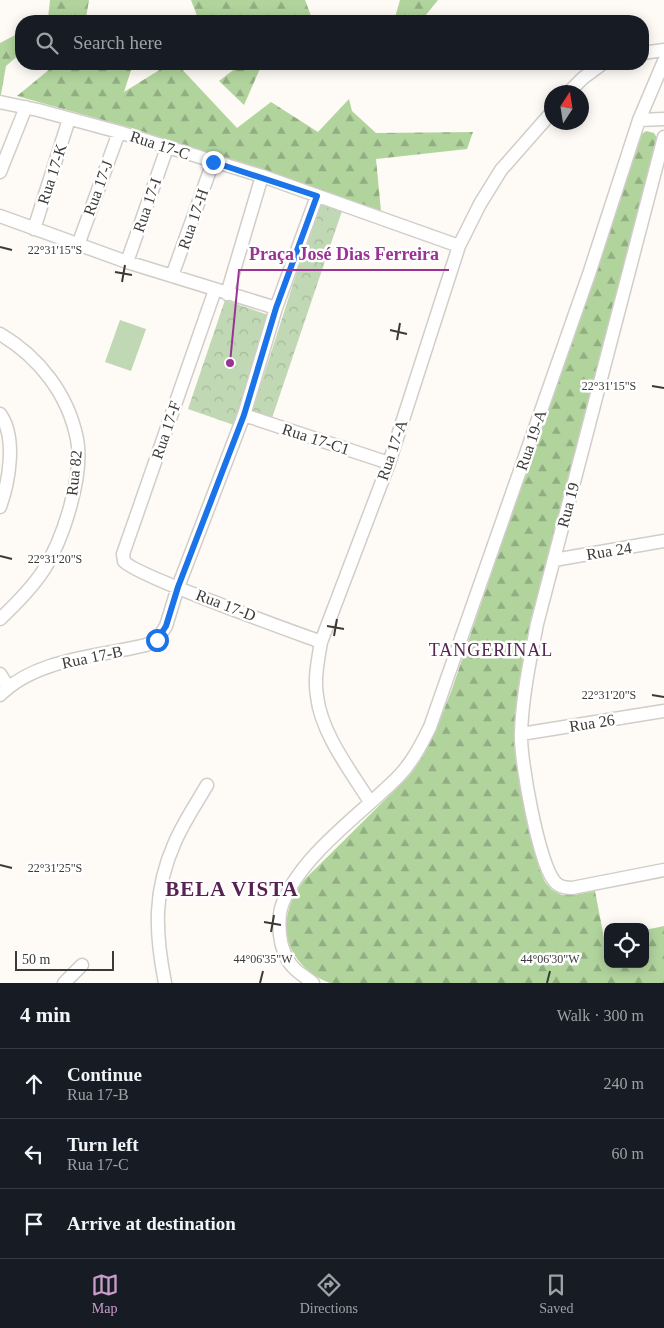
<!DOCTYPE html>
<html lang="en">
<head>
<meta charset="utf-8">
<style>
  body { margin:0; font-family:Georgia,serif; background:#20242c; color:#f1f3f6 }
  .controls { position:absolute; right:15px; bottom:15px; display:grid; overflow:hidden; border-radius:10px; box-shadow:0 2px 12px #0003 }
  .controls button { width:45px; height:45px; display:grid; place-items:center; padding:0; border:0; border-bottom:1px solid #363941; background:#171b24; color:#f1f3f6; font:25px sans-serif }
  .compass { position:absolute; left:544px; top:85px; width:45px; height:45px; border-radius:50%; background:#171b24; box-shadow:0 2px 12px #0003; rotate:12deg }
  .scale { position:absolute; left:15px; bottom:12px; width:99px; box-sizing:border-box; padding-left:5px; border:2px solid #3c3a38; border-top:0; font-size:14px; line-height:18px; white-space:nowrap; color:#3c3a38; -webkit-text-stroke:4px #fff; paint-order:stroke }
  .stop { position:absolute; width:15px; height:15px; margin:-11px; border:4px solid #1a73e8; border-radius:50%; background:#fff }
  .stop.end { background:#1a73e8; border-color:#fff; box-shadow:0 1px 5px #0008 }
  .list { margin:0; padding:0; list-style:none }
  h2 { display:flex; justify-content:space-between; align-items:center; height:65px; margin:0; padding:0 20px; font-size:21px }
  h2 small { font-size:16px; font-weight:400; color:#9ea1a6 }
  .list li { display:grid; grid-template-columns:32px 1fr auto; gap:15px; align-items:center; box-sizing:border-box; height:70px; padding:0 20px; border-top:1px solid #363941 }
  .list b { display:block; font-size:19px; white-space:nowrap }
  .list p { margin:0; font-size:16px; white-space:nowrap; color:#9ea1a6 }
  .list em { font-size:16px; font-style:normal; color:#9ea1a6 }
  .icon { flex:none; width:28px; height:28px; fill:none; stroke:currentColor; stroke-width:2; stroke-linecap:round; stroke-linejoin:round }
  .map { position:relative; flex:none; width:664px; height:983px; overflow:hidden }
  .search { position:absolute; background:#171b24; box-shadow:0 2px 12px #0003; left:15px; right:15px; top:15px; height:55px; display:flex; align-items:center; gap:12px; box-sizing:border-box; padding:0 18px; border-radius:20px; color:#9ea1a6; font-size:19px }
  .sheet { height:275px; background:#171b24 }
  nav { display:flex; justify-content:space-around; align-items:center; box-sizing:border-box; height:70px; border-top:1px solid #363941; background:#171b24; font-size:14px; color:#9ea1a6 }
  nav a { display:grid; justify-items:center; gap:2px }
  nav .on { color:#ca9cca }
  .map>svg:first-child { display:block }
  .forest { fill:url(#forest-firs) }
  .park { fill:url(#park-crowns) }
  .pitch { fill:#c0d8b3 }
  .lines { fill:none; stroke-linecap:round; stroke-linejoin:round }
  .minor-casing { stroke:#d1cdc9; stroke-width:15 }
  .minor { stroke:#fff; stroke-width:12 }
  .route { stroke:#1a73e8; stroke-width:6 }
  .ticks { fill:none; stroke:#3c3a38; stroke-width:2 }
  .labels { text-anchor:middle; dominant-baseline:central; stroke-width:5; stroke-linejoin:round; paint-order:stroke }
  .street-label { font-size:16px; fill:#3c3a38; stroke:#fff }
  .neighbourhood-label { font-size:18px; letter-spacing:1px; fill:#562352; stroke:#fff }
  .district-label { font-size:21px; font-weight:bold; letter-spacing:1px; fill:#562352; stroke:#fff }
  .ticks-label { font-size:12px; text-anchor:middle; fill:#3c3a38; stroke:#fff; stroke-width:5; stroke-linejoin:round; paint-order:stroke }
  .leader { fill:none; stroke:#9b3295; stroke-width:2 }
  .callout-dot { fill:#9b3295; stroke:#fff; stroke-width:2 }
  .callout-label { font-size:18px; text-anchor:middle; font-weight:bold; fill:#9b3295; stroke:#fff; stroke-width:5; stroke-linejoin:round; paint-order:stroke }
</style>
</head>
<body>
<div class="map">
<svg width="664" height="983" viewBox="0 0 664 983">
  <defs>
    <pattern id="forest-firs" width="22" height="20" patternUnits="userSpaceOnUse" patternTransform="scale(1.25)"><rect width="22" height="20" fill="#b1d49d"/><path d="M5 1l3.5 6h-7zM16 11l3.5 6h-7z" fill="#91ad81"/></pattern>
    <pattern id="park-crowns" width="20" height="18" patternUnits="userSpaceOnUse" patternTransform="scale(1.25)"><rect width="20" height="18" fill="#c0d8b3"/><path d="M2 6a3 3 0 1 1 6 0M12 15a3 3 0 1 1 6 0" fill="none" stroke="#a6ba9b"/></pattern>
  </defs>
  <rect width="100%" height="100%" fill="#fefaf5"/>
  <path class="forest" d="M50 0H89L86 18 92 21H41L48 18Z
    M191 0H305L313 21H199Z
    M400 0H438L421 21H394Z
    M21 32V53L6 66 0 100V43Z
    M56 64H133L124 92 169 64H177L237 128 271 102 318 132 349 99 352 111 376 133 473 132 467 149 376 159 381 211 135 129 17 96Z
    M241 64H262L244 105 219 81Z
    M646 131 654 133 657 138 656 146 549 557 520 776 539 868 545 882 552 890 562 895H574L595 891 604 938H608V964H645V930L664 926V983H330C304 974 281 947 287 918 289 903 296 892 304 880L408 777C431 749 439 722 452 689L594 273 638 137Z"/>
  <path class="park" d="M320 200 343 208 271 421 251 415Z
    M225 300 271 316 234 425 188 409Z"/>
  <path class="pitch" d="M120 320 146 329 131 371 105 362Z"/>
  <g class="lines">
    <g class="minor-casing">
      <path id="minor" d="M643 53 664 50
        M569 92 583 78 602 64
        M0 102 38 110 119 132 262 176 459 246
        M639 120 664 119
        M664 137 537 624C530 660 522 697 521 734 520 759 539 866 555 882 559 887 565 888 572 888L664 870
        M0 172 26 107
        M0 216 127 262 276 308
        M34 229 69 119
        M78 245 119 132
        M127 262 167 148
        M172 276 213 162
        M215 290 123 554 124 561C132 574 294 632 321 642
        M227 294 262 176
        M0 334C39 357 68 394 77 439 84 475 63 540 43 571 31 589 16 604 0 619
        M0 414C17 437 9 482 0 507
        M244 415 389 463
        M554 560 664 541
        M0 674 8 687
        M0 695C37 658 98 657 146 645L157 640 166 626 178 587 244 415 276 308 317 196
        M521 734 664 711
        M370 802C350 770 321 733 317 696 314 678 318 660 321 642L389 463 459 246 480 204 501 170 552 112
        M64 983 82 965
        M165 983C155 932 153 891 175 842 183 823 196 804 207 785
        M313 983C307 978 300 974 295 969 286 961 281 946 280 935 279 925 279 914 282 905 300 856 361 814 397 778 412 763 421 745 430 727L589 274 639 120 664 61"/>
    </g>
    <use href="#minor" class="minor"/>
  </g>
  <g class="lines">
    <path class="route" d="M157 640 166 626 178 587 244 415 276 308 317 196 213 162"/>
  </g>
  <path class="ticks" d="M0 247 12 250M115 272 132 275M122 282 125 265M390 330 407 334M397 340 400 323M652 386 664 388M0 556 12 559M327 626 344 629M334 636 337 619M652 695 664 697M0 865 12 868M264 922 281 925M271 932 274 915M260 983 263 971M547 983 550 971"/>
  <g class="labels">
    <g class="street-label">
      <text transform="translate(160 145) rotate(18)">Rua 17-C</text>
      <text transform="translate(52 174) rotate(-72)">Rua 17-K</text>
      <text transform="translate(98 188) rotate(-70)">Rua 17-J</text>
      <text transform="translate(147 205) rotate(-71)">Rua 17-I</text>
      <text transform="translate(193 219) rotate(-71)">Rua 17-H</text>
      <text transform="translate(166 430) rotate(-71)">Rua 17-F</text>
      <text transform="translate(316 439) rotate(18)">Rua 17-C1</text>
      <text transform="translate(531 440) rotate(-71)">Rua 19-A</text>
      <text transform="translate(392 450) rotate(-71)">Rua 17-A</text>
      <text transform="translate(74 473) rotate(-84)">Rua 82</text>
      <text transform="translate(568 505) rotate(-75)">Rua 19</text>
      <text transform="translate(609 551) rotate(-9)">Rua 24</text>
      <text transform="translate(226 605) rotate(21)">Rua 17-D</text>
      <text transform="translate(92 657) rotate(-12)">Rua 17-B</text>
      <text transform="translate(592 723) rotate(-9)">Rua 26</text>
    </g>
    <g class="neighbourhood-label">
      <text x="491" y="650">TANGERINAL</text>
    </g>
    <g class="district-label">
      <text x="232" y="889">BELA VISTA</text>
    </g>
  </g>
  <g class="ticks-label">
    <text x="55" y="254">22°31'15"S</text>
    <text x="609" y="390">22°31'15"S</text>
    <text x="55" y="563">22°31'20"S</text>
    <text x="609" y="699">22°31'20"S</text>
    <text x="55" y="872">22°31'25"S</text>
    <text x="263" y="963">44°06'35"W</text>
    <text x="550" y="963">44°06'30"W</text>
  </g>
  <path class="leader" d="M230 363L239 270H449"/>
  <circle class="callout-dot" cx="230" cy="363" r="5"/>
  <g class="callout-label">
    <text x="344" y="260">Praça José Dias Ferreira</text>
  </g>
</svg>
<div class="controls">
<button><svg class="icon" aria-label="locate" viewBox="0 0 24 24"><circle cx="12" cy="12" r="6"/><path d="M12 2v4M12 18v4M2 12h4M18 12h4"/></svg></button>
</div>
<svg class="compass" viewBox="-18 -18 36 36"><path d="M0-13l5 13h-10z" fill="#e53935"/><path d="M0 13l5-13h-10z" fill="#9ea1a6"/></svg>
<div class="scale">50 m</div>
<div class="stop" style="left:157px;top:640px"></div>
<div class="stop end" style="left:213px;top:162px"></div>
<div class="search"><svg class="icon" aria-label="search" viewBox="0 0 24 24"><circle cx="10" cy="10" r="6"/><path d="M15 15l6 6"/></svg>Search here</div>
</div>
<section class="sheet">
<h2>4 min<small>Walk · 300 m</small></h2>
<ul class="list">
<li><svg class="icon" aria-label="ahead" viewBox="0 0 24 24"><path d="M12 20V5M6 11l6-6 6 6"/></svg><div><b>Continue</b><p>Rua 17-B</p></div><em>240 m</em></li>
<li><svg class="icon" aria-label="left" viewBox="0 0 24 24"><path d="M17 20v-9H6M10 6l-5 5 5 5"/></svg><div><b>Turn left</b><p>Rua 17-C</p></div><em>60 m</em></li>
<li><svg class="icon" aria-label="arrive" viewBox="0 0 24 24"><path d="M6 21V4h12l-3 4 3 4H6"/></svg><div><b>Arrive at destination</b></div></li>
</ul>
</section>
<nav>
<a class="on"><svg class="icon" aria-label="map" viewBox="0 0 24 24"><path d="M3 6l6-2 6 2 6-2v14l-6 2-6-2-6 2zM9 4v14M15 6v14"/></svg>Map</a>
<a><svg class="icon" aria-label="directions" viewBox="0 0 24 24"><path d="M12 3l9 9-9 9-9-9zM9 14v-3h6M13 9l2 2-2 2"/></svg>Directions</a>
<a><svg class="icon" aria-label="saved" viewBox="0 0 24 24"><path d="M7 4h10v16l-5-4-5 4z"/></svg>Saved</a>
</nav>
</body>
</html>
